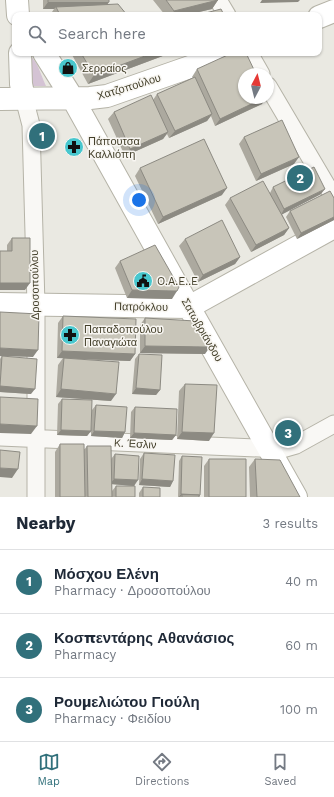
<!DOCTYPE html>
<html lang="en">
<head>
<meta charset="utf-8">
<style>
  body { margin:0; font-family:"Work Sans",sans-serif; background:#f6f6f7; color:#1f2937 }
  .compass { position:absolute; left:238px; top:68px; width:36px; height:36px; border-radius:50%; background:#fff; box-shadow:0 1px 3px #0004; rotate:7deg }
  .you { position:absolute; left:139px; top:200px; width:14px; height:14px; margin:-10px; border:3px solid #fff; border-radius:50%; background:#1a73e8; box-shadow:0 0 0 6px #1a73e833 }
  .badge { display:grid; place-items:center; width:26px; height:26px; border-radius:50%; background:#31707b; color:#fff; font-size:13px; font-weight:700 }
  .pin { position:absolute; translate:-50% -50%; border:2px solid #fff; box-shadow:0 1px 4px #0006 }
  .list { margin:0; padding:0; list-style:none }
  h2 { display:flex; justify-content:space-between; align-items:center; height:52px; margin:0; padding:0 16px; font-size:17px }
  h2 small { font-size:13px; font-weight:400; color:#747a83 }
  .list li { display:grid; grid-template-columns:26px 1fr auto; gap:12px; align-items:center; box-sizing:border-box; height:64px; padding:0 16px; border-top:1px solid #e0e1e3 }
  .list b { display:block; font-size:15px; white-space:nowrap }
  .list p { margin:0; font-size:13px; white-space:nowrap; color:#747a83 }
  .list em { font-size:13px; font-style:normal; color:#747a83 }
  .icon { flex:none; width:22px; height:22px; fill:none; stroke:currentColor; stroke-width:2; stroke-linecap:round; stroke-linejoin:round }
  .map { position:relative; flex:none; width:334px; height:497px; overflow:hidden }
  .search { position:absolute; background:#fff; box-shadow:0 1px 3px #0004; left:12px; right:12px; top:12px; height:44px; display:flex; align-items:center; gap:10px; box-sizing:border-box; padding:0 14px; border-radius:8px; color:#747a83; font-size:15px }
  .sheet { height:244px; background:#fff }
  nav { display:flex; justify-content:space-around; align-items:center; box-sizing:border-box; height:56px; border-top:1px solid #e0e1e3; background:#fff; font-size:11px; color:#747a83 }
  nav a { display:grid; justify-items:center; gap:2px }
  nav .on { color:#31707b }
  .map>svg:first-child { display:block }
  .green { fill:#d4c3d4 }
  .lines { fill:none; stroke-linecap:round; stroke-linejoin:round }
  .street-casing { stroke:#b5b3a7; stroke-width:19 }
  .secondary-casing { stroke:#b5b3a7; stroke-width:24 }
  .street { stroke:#f9f8f5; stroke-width:17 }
  .secondary { stroke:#fff; stroke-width:22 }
  .wall { fill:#aca99f }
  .shaded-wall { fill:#8c8a82 }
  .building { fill:#c8c5b9; stroke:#8c8a82 }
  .labels { text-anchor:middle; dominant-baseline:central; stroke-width:3; stroke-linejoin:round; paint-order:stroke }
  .poi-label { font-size:11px; fill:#433f2a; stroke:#f8f6f2; text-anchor:start }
  .street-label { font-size:11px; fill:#433f2a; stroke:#f8f6f2 }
</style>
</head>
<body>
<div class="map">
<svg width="334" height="497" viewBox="0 0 334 497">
  <rect width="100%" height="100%" fill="#eae9e2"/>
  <path class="green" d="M29 55C38 61 41 76 46 86H30Z"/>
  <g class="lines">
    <g class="street-casing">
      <path id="street" d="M218 0 227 15
        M249 53 261 74
        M268 86 334 198
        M24 98 31 125 36 305V497
        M0 437 282 449 296 445 334 424"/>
    </g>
    <g class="secondary-casing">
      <path id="secondary" d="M17 0 18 15
        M319 17 334 11
        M20 53 21 84 24 98
        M44 53 73 99 189 307 296 497
        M0 99 90 98 107 96 230 53
        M0 304 189 307 334 227"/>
    </g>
    <use href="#street" class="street"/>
    <use href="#secondary" class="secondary"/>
  </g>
  <path class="wall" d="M43 0H109L107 5 127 15H50L54 9H43Z
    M153 0H218L212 9 186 15H165Z
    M71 53H168V54L88 84Z
    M197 69 262 104 215 126 211 116 207 121 169 138 167 134 163 139 125 156 108 119 114 112 153 100 157 94 193 78 192 77Z
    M244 137 294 164 256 181 239 144Z
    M140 168 222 195 158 224 135 176Z
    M273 187 321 194 282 214 289 228 284 235 251 252 225 205 230 198 270 193Z
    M334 198V220L297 239 286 217 290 211Z
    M12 238 25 290 7 251V245Z
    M185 239 240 257 235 264 198 282 179 246Z
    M120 261 172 299 127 298 115 268Z
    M63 316 135 354 130 361 71 359 111 401 56 397 58 365 63 358H57L58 323Z
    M145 318 205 354 140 353V325Z
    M139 354 160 390 156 395 132 394 135 359Z
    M2 356 31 394 0 392V359Z
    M185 384 209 441 177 439 179 391Z
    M62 399 91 429 92 410 96 405 125 432 122 438 91 436V431L87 436 57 435 58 404Z
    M135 407 176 435 172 440 130 438 131 412Z
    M60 444 84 450 87 446 111 459 115 454 134 486 112 484V497H55V452Z
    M144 453 173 481 170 487 139 485 140 459Z
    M182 456 199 496V497H178L179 461Z
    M209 459 246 497H204V466Z
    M255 459 300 497H250L249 467Z
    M116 486 135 497H112V491Z
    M143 487 160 497H139V493Z"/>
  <path class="shaded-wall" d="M218 0 212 9 186 15H171L174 11Z
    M262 0H300L298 2 260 3Z
    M48 2H109L104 9 56 7 54 9H43Z
    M153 53H168V54L88 84 94 75Z
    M264 98H266L262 104 215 126 220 119Z
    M212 114 207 121 169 138 175 131Z
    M168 132 163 139 125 156 130 149Z
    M299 157 294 164 256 181 261 174Z
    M227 188 222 195 158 224 163 217Z
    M325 189 321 194 281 215 284 209Z
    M334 217V220L297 239 301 233Z
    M289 228 284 235 251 252 256 245Z
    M240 257 235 264 198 282 203 275Z
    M0 283H30L25 290H0Z
    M132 290 177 291 172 299 127 298Z
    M145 346 210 347 205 354 140 353Z
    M0 348 38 350 33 357 0 356Z
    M62 351 135 354 130 361 57 358Z
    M0 386 35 389 31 394 0 392Z
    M136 388 160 390 156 395 132 394Z
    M61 389 116 394 111 401 56 397Z
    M0 424 37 426 31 434 0 433Z
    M61 430 91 431 87 436 57 435Z
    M94 431 125 432 122 438 91 436Z
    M182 432 214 433 209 441 177 439Z
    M134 433 176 435 172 440 130 438Z
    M0 468 18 469 12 478 0 477Z
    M114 479 138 480 134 486 110 484Z
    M142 479 173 481 170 487 139 485Z
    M181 494 200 495 199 497 182 495 180 497H179Z"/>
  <path class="building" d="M48 0H109V2H48Z
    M166 0H218L174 11Z
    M118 4 127 15H60L56 7Z
    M221 9 224 15H198Z
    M81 53H153L94 75Z
    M232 53H246L256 74H244V98H264L220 119 197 69Z
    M195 77 212 114 175 131 157 94Z
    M151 95 168 132 130 149 114 112Z
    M282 120 299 157 261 174 244 137Z
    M204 139 227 188 163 217 140 168Z
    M314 167 325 189 284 209 273 187Z
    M263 181 289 228 256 245 230 198Z
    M330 191 334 198V217L301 233 290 211Z
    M222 220 240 257 203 275 185 239Z
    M12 238H30V283H0V251H12Z
    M155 245 179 287 177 291 132 290 120 261Z
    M0 312 39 314 38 350 0 348Z
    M63 316 136 319 135 354 62 351Z
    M145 318 195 321 210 347 145 346Z
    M139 354 162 355 160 390 136 388Z
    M2 356 37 359 35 389 0 386Z
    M64 358 119 362 116 394 61 389Z
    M185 384 217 385 214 433 182 432Z
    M0 397 38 399 37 426 0 424Z
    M62 399 92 400 91 431 61 430Z
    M96 405 127 407 125 432 94 431Z
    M135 407 177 409 176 435 134 433Z
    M60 444H84L85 497H60Z
    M87 446H111L112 497H88Z
    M0 450 20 452 18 469 0 468Z
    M144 453 175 455 173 481 142 479Z
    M115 454 139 456 138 480 114 479Z
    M182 456 202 457 200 495 181 494Z
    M209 459H246V497H209Z
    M255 459 280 460 300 497H257Z
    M116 486H135V497H116Z
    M143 487 160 488V497H143Z
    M182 495H199V497H182Z"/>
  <defs>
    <g id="shop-disc" transform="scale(1)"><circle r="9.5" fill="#48c7ce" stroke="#f8f6f2"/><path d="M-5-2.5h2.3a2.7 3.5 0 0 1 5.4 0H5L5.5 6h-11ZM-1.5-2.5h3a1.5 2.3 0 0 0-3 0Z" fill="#111"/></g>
    <g id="pharmacy-disc" transform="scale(1)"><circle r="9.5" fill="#48c7ce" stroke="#f8f6f2"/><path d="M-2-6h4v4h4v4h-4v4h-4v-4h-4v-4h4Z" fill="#111"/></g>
    <g id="civic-disc" transform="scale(1)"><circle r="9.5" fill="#48c7ce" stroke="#f8f6f2"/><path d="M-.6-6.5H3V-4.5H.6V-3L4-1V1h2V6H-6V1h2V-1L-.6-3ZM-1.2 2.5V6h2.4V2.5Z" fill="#111"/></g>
  </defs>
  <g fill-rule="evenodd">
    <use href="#shop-disc" x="68" y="68"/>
    <use href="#pharmacy-disc" x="74" y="147"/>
    <use href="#civic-disc" x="143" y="281"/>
    <use href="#pharmacy-disc" x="70" y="335"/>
  </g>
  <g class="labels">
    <g class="poi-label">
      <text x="82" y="68">Σερραίος</text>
      <text x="88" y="141">Πάπουτσα<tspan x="88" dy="13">Καλλιόπη</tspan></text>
      <text x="157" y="281">O.A.E..E</text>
      <text x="84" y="329">Παπαδοπούλου<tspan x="84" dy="13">Παναγιώτα</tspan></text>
    </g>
    <g class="street-label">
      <text transform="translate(129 87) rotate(-17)">Χατζοπούλου</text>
      <text transform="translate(35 285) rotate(-91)">Δροσοπούλου</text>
      <text transform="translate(141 307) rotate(1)">Πατρόκλου</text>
      <text transform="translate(202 330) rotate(60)">Σατωβριάνδου</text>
      <text transform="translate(135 444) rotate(3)">K. Έσλιν</text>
    </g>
  </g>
</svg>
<svg class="compass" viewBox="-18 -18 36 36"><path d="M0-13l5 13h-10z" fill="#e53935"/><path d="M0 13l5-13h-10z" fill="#747a83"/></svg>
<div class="you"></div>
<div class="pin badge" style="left:42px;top:136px">1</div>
<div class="pin badge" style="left:300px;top:178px">2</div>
<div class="pin badge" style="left:288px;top:433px">3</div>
<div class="search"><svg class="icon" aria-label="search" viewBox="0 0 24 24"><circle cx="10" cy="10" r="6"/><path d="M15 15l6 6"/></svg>Search here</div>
</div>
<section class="sheet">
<h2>Nearby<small>3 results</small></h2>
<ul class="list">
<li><span class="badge">1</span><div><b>Μόσχου Ελένη</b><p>Pharmacy · Δροσοπούλου</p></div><em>40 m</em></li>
<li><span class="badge">2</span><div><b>Κοσπεντάρης Αθανάσιος</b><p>Pharmacy</p></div><em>60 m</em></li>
<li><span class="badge">3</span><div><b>Ρουμελιώτου Γιούλη</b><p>Pharmacy · Φειδίου</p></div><em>100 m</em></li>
</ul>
</section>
<nav>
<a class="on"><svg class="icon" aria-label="map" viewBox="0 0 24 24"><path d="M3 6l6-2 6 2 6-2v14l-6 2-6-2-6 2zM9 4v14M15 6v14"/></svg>Map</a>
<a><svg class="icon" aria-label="directions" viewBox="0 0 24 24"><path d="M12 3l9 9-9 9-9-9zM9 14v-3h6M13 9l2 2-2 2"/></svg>Directions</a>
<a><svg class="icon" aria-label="saved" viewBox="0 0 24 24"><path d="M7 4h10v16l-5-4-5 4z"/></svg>Saved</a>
</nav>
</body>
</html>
